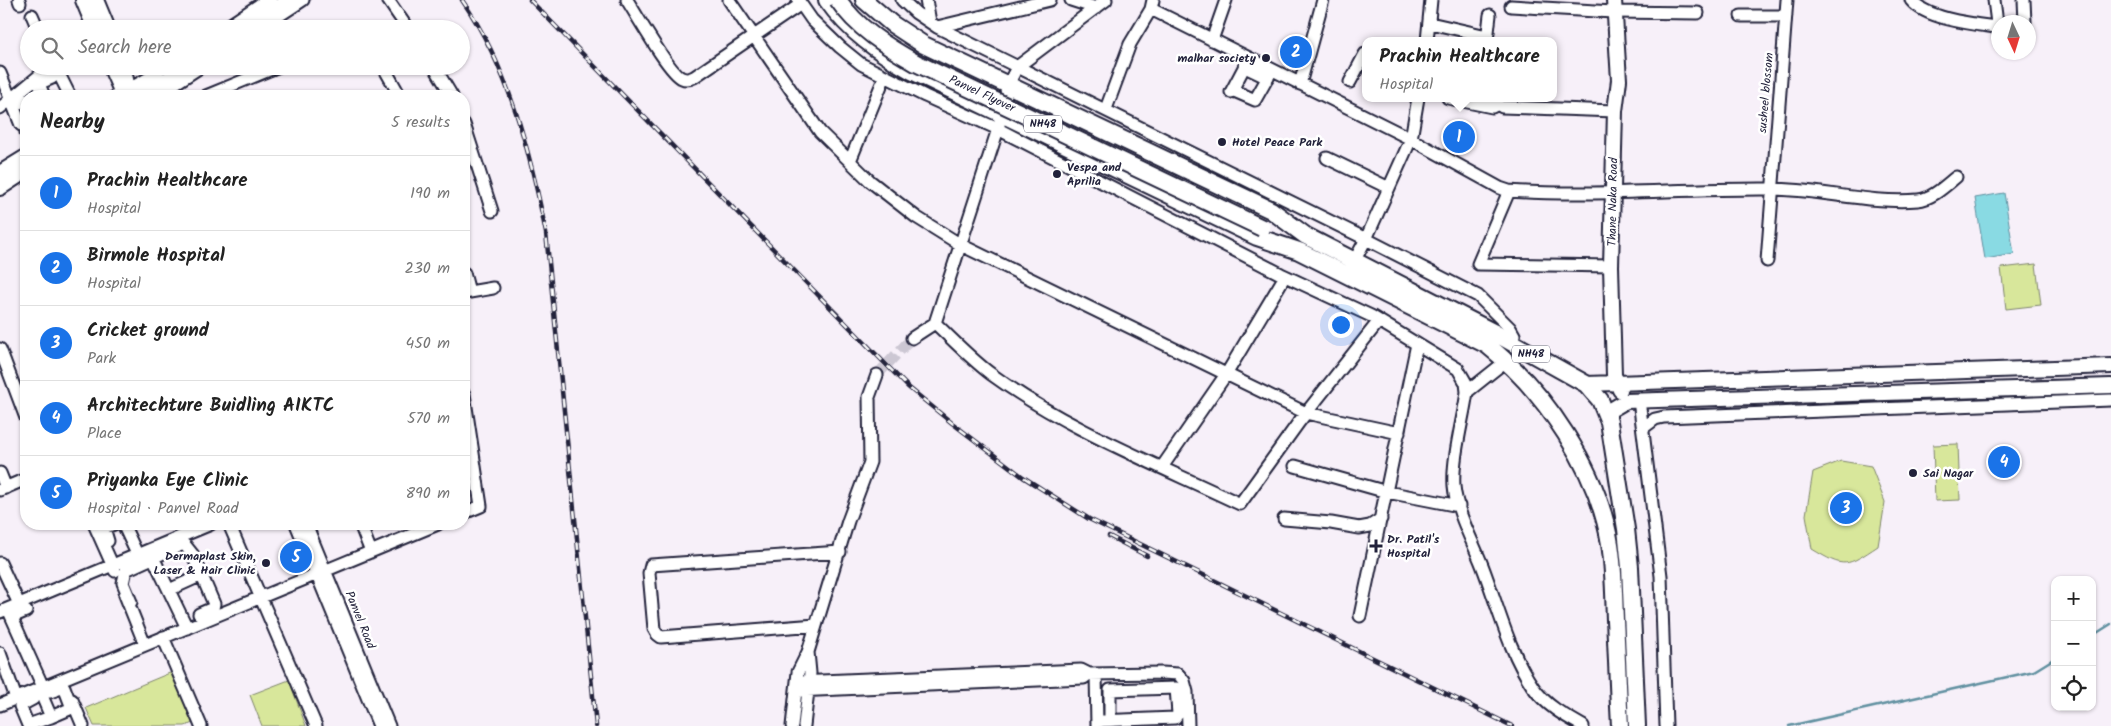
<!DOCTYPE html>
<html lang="en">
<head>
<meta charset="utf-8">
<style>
  body { margin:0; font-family:Kalam,sans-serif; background:#f6f6f6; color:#222 }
  .controls { position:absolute; right:15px; bottom:15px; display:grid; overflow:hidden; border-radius:10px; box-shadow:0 1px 4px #0004 }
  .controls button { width:45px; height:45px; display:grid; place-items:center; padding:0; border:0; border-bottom:1px solid #e0e0e0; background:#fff; color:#222; font:25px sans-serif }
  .compass { position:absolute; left:1991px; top:15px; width:45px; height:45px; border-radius:50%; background:#fff; box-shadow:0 1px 4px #0004; rotate:176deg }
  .you { position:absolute; left:1340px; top:324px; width:18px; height:18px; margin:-12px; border:4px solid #fff; border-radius:50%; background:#1a73e8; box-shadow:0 0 0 8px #1a73e833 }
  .badge { display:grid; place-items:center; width:32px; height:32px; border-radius:50%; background:#1a73e8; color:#fff; font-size:16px; font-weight:700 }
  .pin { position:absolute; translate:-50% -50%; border:2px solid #fff; box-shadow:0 1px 5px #0006 }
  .popup { position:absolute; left:1362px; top:37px; width:195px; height:65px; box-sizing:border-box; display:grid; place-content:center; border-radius:10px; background:#fff; filter:drop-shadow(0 1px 4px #0005); font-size:16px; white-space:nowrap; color:#767676 }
  .popup b { font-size:19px; color:#222 }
  .popup::after { content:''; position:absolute; left:50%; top:100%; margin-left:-10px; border:10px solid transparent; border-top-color:#fff }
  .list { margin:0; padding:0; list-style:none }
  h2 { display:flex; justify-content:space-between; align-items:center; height:65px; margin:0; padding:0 20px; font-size:21px }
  h2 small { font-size:16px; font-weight:400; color:#767676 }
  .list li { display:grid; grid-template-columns:32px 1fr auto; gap:15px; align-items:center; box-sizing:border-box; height:75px; padding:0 20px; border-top:1px solid #e0e0e0 }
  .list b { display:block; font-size:19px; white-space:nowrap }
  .list p { margin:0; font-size:16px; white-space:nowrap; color:#767676 }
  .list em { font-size:16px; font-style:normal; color:#767676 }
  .icon { flex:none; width:28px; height:28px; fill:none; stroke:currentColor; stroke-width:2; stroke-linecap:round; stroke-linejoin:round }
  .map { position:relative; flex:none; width:2111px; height:726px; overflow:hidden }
  .search { position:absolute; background:#fff; box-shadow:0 1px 4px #0004; left:20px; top:20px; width:450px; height:55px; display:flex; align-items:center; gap:12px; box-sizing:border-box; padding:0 18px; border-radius:28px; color:#767676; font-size:19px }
  .panel { position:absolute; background:#fff; box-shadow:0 1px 4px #0004; left:20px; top:90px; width:450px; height:440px; border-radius:20px }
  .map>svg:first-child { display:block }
  .green { fill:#d8e79b; stroke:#7d846b }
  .water { fill:#89dae3; stroke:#6090a0 }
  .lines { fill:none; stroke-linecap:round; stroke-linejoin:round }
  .stream { stroke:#6090a0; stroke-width:2.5 }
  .minor-tunnel { stroke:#ccc7d3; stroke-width:11; stroke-dasharray:11 5.5; stroke-linecap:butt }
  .minor-casing { stroke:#22223b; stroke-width:15 }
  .major-casing { stroke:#22223b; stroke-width:18 }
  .highway-casing { stroke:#22223b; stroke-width:20 }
  .minor { stroke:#fff; stroke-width:11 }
  .major { stroke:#fff; stroke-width:14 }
  .highway { stroke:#fff; stroke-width:16 }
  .rail-casing { stroke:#22223b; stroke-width:4.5 }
  .rail { stroke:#fff; stroke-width:2.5; stroke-dasharray:8; stroke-linecap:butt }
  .highway-bridge-casing { stroke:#22223b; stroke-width:20; stroke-linecap:butt }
  .highway-bridge { stroke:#fff; stroke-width:16 }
  .poi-dot { fill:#22223b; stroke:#fff; stroke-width:2 }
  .labels { text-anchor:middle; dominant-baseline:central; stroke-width:5; stroke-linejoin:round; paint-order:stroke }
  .shield { fill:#fff; stroke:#646476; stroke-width:1 }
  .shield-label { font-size:11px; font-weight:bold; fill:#22223b }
  .poi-label { font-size:12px; font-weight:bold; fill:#22223b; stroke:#fff; text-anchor:start }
  .street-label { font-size:12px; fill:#22223b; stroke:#fff }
</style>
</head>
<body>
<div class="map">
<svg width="2111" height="726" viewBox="0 0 2111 726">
  <rect width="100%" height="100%" fill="#f7f0f9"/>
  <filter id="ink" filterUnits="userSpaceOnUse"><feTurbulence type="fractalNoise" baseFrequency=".02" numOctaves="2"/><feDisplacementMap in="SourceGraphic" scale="10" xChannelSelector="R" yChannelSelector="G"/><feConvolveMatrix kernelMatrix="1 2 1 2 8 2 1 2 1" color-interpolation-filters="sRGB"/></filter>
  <g filter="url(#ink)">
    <path class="green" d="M2036 264 2041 305 2006 309 2001 268Z
      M1958 444 1960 500 1935 501 1933 445Z
      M1841 461 1871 466 1885 502 1878 546C1846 567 1845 569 1812 549L1806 515 1813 472Z
      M172 672 193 723 185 726H94L86 708Z
      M289 680 306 726H262L250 695Z"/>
    <path class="water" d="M2004 193 2014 254 1985 259 1975 198Z"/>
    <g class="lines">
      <path class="stream" d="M2092 636 2111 624
        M1789 726 2034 671 2055 658"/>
      <path class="minor-tunnel" d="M877 375 912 338"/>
      <g class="minor-casing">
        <path id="minor" d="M19 0 20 3
          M388 0 408 29
          M627 0C636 14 670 74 682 78 686 80 690 79 694 77L801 4
          M729 0 820 132 870 181 916 217 961 245 1306 413 1399 433
          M798 0 812 20 840 47 861 64 925 96 998 129 1281 274 1371 316 1458 369 1466 383 1467 392C1463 420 1452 459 1454 486 1456 511 1473 542 1482 565 1498 606 1508 650 1533 687 1545 705 1565 716 1583 726
          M902 0 916 13 937 27 1366 239 1478 296 1510 328 1514 335 1510 342
          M926 0 930 22
          M1071 0 1096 8
          M1911 0C1926 19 1973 24 1996 27
          M1994 0 1998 31
          M2024 0 2025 22
          M1511 6 1613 12 1698 13
          M1151 9 1411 139 1500 188 1509 191C1596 197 1683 188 1771 189 1820 189 1868 204 1918 200 1932 199 1946 185 1956 177
          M32 15 38 29
          M1741 16H1786
          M1430 23 1487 36
          M937 27 1050 0
          M259 29 303 0
          M1212 40 1226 0
          M1427 41 1431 0
          M1487 41 1490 15
          M55 66 70 96
          M383 66 400 96
          M434 66 452 96
          M1245 67 1268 78
          M0 73 21 125
          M41 75 45 81 52 78
          M37 79 44 96
          M1350 82 1365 54
          M1300 84 1323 0
          M1232 90 1255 100 1272 70
          M1231 92 1249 58
          M156 96 202 66
          M206 96 279 66
          M1448 98 1492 107 1496 105 1497 98
          M13 106 26 100
          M1502 107 1615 111
          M0 108 51 66
          M1106 109 1130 44 1151 9 1153 0
          M464 124 492 211
          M26 132V133
          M1327 158 1389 188
          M850 161 885 76
          M1509 191 1478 264 1611 266
          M1767 261 1787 0
          M1351 267 1366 239 1411 139 1418 98
          M464 273 469 292
          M464 293 493 288
          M935 323C953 340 971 359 991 374 1066 429 1156 464 1240 504L1299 422 1379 321
          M912 338 935 323 998 129 1008 85 1017 67 1106 0
          M0 349 26 418
          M1467 392 1506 361
          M464 394 481 506 464 513
          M1639 400 1661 576 1666 726
          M1643 428 1655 419 1664 417 2111 400
          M1295 466 1387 492 1459 506
          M1162 467 1227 373 1285 276
          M0 473 6 488
          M0 490 26 479
          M1284 519 1331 523 1359 528 1370 526 1381 519
          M94 524 115 571
          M123 524 137 554
          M229 524 316 726
          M296 524 379 726
          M306 524 389 726
          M360 524 371 552
          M108 541 104 528 114 524
          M151 553 187 628
          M0 563 19 604
          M169 590 202 575
          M125 595 145 645
          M131 602 123 583 126 570 181 545H185L193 555 214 604 213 608 199 614
          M8 609 43 687
          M0 612 211 524
          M1360 616 1417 344
          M12 617 26 611
          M816 625 661 637 657 634 654 629 649 573 651 565 840 552
          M163 637 201 726
          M0 653 16 698
          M1096 674 1097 726
          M797 682 1081 670 1089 674 1162 673 1178 674 1184 681 1187 692 1188 726
          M39 689 51 717 72 708 64 687 50 692
          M796 691 1084 678 1089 674
          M33 699 20 706 28 725 51 717
          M72 700 83 726
          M0 705 438 524
          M1097 721 1175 718 1178 714 1176 688 1110 690V720
          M792 726 798 672 808 652 848 521 870 462 869 397 877 375
          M804 726 810 673 808 652"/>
      </g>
      <g class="major-casing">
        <path id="major" d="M83 0 95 29
          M96 0 108 29
          M1614 0 1619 80 1615 111 1611 266 1614 375 1620 390
          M226 29 269 0
          M244 29 289 0
          M110 66 121 91
          M123 66 128 88
          M132 89 157 75
          M117 96C122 87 131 86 138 94
          M141 96 187 66
          M0 173 26 157
          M0 188 26 171
          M1586 384 2111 366
          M1609 422V411L1626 401 2111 386"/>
      </g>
      <g class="highway-casing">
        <path id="highway" d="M827 0C849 31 878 52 912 71L1257 237 1299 251 1487 345C1545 391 1598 470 1610 544 1614 569 1614 595 1615 620 1617 655 1618 691 1620 726
          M864 0 892 24 924 45 1271 210 1306 236 1493 332 1586 384 1600 400 1609 422 1626 529 1630 567 1637 726"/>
      </g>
      <use href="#minor" class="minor"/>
      <use href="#major" class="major"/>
      <use href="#highway" class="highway"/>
      <g class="rail-casing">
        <path id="rail" d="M462 0C509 68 530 152 546 233L596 726
          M530 0 908 387 952 423 1023 477 1089 519 1512 726
          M1109 536 1147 556"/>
      </g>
      <use href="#rail" class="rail"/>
      <g class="highway-bridge-casing">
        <path id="highway-bridge" d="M838 0C857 28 886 46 916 63L1262 228"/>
      </g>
      <use href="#highway-bridge" class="highway-bridge"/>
    </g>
  </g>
  <g class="poi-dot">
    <circle cx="1266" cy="58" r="5"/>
    <circle cx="1222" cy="142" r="5"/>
    <circle cx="1057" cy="174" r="5"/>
    <circle cx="1913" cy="473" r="5"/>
    <path d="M1373.5 538.5h5v5h5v5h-5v5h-5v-5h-5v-5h5z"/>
    <circle cx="266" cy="563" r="5"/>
  </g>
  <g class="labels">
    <g class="shield">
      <rect x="1024" y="115.5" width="38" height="17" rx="4"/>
      <rect x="1512" y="345.5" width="38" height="17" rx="4"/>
    </g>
    <g class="shield-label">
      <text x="1043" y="124">NH48</text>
      <text x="1531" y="354">NH48</text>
    </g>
    <g class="poi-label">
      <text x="1256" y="58" text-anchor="end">malhar society</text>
      <text x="1232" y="142">Hotel Peace Park</text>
      <text x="1067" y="167">Vespa and<tspan x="1067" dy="14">Aprilia</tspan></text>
      <text x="1923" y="473">Sai Nagar</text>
      <text x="1387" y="539">Dr. Patil's<tspan x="1387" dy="14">Hospital</tspan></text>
      <text x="256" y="556" text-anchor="end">Dermaplast Skin,<tspan x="256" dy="14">Laser &amp; Hair Clinic</tspan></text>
    </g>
    <g class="street-label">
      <text transform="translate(1766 93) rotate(-85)">susheel blossom</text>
      <text transform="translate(982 94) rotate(25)">Panvel Flyover</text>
      <text transform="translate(1613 202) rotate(-89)">Thane Naka Road</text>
      <text transform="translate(360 620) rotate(68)">Panvel Road</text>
    </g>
  </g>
</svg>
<div class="controls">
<button>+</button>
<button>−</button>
<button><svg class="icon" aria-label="locate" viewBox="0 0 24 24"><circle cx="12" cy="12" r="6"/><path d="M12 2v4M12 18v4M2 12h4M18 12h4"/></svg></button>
</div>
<svg class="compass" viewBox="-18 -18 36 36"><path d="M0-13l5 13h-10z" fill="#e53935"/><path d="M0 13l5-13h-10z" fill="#767676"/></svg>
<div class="you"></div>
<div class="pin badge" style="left:1459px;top:137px">1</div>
<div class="popup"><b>Prachin Healthcare</b>Hospital</div>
<div class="pin badge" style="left:1296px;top:52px">2</div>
<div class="pin badge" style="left:1846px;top:508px">3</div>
<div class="pin badge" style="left:2004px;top:462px">4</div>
<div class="pin badge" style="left:296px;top:557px">5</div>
<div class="search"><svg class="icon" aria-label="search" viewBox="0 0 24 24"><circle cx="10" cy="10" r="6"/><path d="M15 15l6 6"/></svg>Search here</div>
<section class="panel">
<h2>Nearby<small>5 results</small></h2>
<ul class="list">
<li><span class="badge">1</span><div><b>Prachin Healthcare</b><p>Hospital</p></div><em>190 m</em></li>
<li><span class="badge">2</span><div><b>Birmole Hospital</b><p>Hospital</p></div><em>230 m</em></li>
<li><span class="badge">3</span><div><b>Cricket ground</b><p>Park</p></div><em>450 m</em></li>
<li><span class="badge">4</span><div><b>Architechture Buidling AIKTC</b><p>Place</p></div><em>570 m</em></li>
<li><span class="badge">5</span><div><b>Priyanka Eye Clinic</b><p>Hospital · Panvel Road</p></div><em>890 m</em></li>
</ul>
</section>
</div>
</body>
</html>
